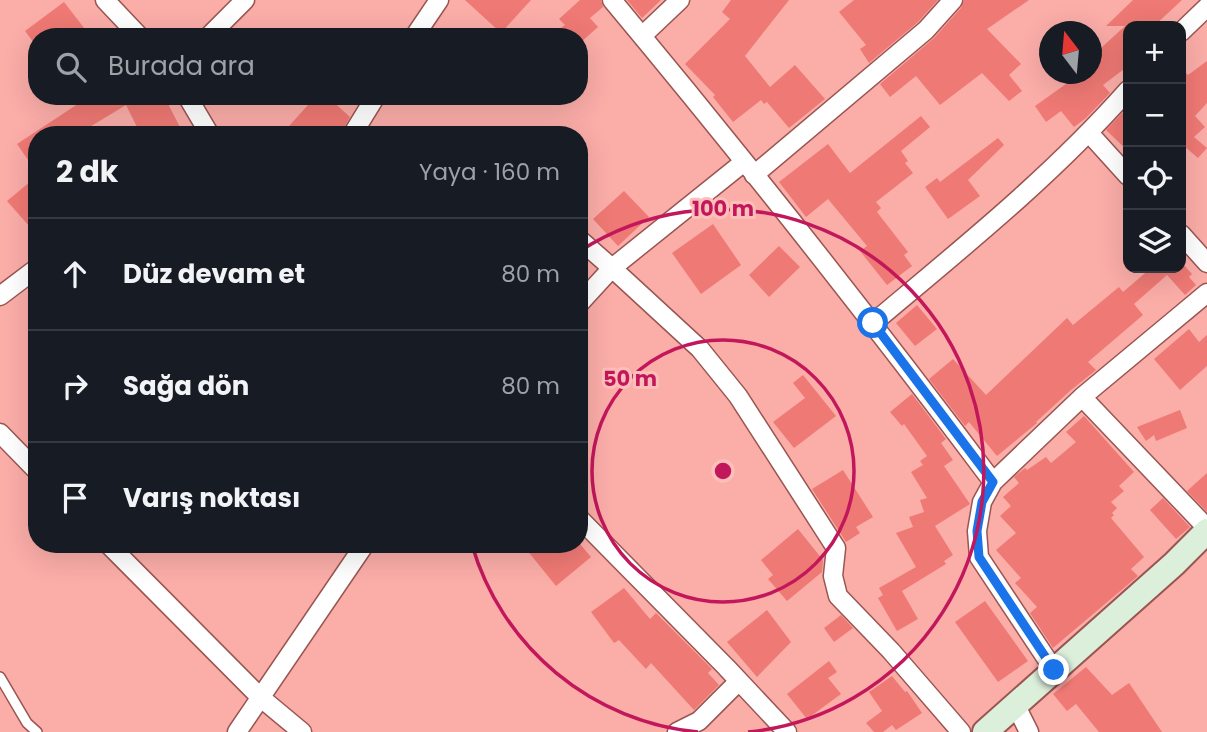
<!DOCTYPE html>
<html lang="tr">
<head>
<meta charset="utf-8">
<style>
  body { margin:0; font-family:Poppins,sans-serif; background:#20242c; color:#f1f3f6 }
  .controls { position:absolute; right:21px; top:21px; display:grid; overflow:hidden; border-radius:14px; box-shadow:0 7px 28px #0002 }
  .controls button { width:63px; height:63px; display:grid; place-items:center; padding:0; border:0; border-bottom:2px solid #363941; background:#171b24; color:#f1f3f6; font:35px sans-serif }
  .compass { position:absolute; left:1039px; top:21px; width:63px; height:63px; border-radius:50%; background:#171b24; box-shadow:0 7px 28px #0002; rotate:344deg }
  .stop { position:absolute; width:21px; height:21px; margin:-16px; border:5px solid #1a73e8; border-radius:50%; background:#fff }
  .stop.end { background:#1a73e8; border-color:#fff; box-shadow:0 2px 7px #0008 }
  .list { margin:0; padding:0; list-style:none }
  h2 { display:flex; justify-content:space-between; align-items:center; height:91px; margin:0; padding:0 28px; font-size:30px }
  h2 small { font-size:23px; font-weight:400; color:#9ea1a6 }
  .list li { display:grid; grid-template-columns:46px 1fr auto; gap:21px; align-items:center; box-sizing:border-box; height:112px; padding:0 28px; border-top:2px solid #363941 }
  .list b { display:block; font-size:26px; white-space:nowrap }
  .list em { font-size:23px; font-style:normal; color:#9ea1a6 }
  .icon { flex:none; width:38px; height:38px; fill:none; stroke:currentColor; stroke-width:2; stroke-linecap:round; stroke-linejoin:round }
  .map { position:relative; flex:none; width:1207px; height:732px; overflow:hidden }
  .search { position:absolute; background:#171b24; box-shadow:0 7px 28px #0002; left:28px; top:28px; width:560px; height:77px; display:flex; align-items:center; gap:18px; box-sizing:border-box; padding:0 24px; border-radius:28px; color:#9ea1a6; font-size:26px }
  .panel { position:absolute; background:#171b24; box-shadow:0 7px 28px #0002; left:28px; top:126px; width:560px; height:427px; border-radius:28px }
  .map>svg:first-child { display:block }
  .building { fill:#ef7974 }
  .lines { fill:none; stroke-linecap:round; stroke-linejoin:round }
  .lane-casing { stroke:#995551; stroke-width:12 }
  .street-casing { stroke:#995551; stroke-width:21 }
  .secondary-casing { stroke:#995551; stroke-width:28 }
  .lane { stroke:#fff; stroke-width:9 }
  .street { stroke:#fff; stroke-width:18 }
  .secondary { stroke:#dbefda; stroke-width:24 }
  .route { stroke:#1a73e8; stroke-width:9 }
  .ring { fill:none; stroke:#c2185b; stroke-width:3.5 }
  .centre { fill:#c2185b; stroke:#febfba; stroke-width:3.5 }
  .ring-label { font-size:21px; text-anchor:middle; font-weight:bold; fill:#c2185b; stroke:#febfba; stroke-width:6; stroke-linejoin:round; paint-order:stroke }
</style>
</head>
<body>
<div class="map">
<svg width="1207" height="732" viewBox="0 0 1207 732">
  <rect width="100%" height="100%" fill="#fbada8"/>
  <path class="building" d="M465 0H531L501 33Z
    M580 0H601L603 7 590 18 598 27 580 43 579 37H549L565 25 559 19Z
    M627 0H661L642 18Z
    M731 0H789L745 56 770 87 795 65 825 99 789 128 767 102 764 104 761 100 733 122 713 97 715 95 685 64 730 19 722 12Z
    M854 0H938L918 22 869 63 860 49 866 45 839 12Z
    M964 0H1029L987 29 1021 64 1009 75 1022 91 1009 101 982 73 940 105 916 76 890 97 880 84 934 38 961 8Z
    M1133 0H1182L1154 26H1128V66L1103 85 1110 93 1086 118 1074 127 1061 111 1046 122 1035 106 1080 74H1091V36L1101 48 1125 26H1106Z
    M64 2 91 37H37L34 43 25 31Z
    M1207 61V103L1195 116 1205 127 1194 137 1207 148 1198 158 1184 146 1181 149V68L1188 75Z
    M90 96H164L184 135H141L126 105 88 128 92 135H37V173L17 144Z
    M316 96H327L350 117 342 131 339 135H281Z
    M1124 111 1128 117V151L1106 130Z
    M921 116 930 127 901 151 908 161 905 163 913 173 876 202 881 208 877 212 908 252 904 255 912 266 887 285 860 251 867 246 828 199 806 217 779 182 828 144 850 173Z
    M998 138 1004 145 968 180 980 196 948 219 925 187 937 178 940 182Z
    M37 176V235L7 201Z
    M624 191 649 217 618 246 593 219Z
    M713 224 741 265 701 294 672 253Z
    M779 246 800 267 769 297 749 275Z
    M1183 264 1192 274 1189 277 1196 285 1185 295 1167 275 1134 304 1143 315 1088 362 1096 370 1071 390 1036 422 1037 423 997 456 969 422 965 426 929 379 953 359 986 395 1067 318 1073 325 1119 287 1123 292 1151 268H1181Z
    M917 305 937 329 915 346 896 323Z
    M1189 329 1199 342 1207 335V366L1180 390 1154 359Z
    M803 375 836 416 794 448 773 422 805 398 793 383Z
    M912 394 946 439 941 443 953 460 944 466 970 504 935 526 953 555 944 561 946 564 902 591 918 619 897 631 878 598 883 595 879 588 916 567 896 533 913 527 909 517 924 512 920 500 927 498 911 472 923 465 920 461 927 456 904 424 902 426 890 412Z
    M1180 410 1187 428 1156 441 1154 435 1146 441 1137 427Z
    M1084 416 1134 472 1119 486 1124 491 1111 502 1117 508 1112 513 1114 515 1111 518 1144 557 1131 569 1138 576 1053 648 1030 613 1037 607 1015 583 1021 578 996 550 1016 533 1000 516 1011 506 1003 497 1019 483 1014 477 1025 468 1027 470 1046 457 1051 463 1076 442 1066 432Z
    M843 470 873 517 856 527 860 533 846 542 812 489Z
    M1207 473V512L1187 491Z
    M1163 498 1190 527 1176 539 1150 510Z
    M798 529 823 560 822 572 787 601 768 579 773 575 761 560Z
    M522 544H580L591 557 556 586Z
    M624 588 650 619 656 613 712 669 708 673 719 685 694 710 651 663 646 669 619 640 614 643 591 612Z
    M985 601 1028 661 998 682 955 622Z
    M767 610 791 642 757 677 727 642Z
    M841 615 853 628 834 642 824 628Z
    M829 661 837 672 828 678 841 694 807 719 787 694Z
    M1086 667 1112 695 1129 683 1162 732H1099L1076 704 1067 711 1053 694Z
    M892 676 905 692 907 691 922 713 896 730 892 725 883 732H874L866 723 882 711 869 692Z"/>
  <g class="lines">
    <g class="lane-casing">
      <path id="lane" d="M0 677 27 723 37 732"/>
    </g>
    <g class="street-casing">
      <path id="street" d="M105 0 140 37
        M612 0C743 157 870 318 993 482L982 502 977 531 979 557 1054 670
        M1181 32 1207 7
        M642 36 680 0
        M208 37 245 0
        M414 37 439 0
        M187 96 210 135
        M1090 134 1128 176
        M352 135 376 96
        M754 175 926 30 953 0
        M1181 234 1207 263
        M579 239 612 268 744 162
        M0 296 37 268
        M579 304 612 268 700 349 738 396 836 548 833 576 838 596 891 651 961 732
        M873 323C961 249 1051 177 1128 90
        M1082 397 1207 528
        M0 433 37 471
        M993 482 1082 397 1207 293
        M579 518 726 667 787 732
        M108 544 260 697 302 732
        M1015 704 1029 732
        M237 732 365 544
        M677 732 699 721 739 681"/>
    </g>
    <g class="secondary-casing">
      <path id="secondary" d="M985 732 1174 564 1207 531"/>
    </g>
    <use href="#lane" class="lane"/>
    <use href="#street" class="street"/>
    <use href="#secondary" class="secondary"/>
  </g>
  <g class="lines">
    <path class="route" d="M873 323 993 482 982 502 977 531 979 557 1054 670"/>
  </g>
  <g class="ring">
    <circle cx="723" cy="471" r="131"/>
    <path d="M698 732A262 262 0 0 1 472 545M580 251A262 262 0 1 1 748 732"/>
  </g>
  <circle cx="723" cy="471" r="10" class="centre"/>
  <g class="ring-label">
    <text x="723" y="216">100 m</text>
    <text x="630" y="386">50 m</text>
  </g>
</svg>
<div class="controls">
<button>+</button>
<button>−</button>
<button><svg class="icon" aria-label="locate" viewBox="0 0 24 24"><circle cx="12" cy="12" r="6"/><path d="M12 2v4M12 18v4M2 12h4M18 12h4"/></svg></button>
<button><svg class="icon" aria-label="layers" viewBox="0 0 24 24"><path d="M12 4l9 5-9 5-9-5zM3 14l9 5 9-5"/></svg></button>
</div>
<svg class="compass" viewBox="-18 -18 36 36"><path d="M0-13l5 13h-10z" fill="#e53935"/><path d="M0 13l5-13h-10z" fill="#9ea1a6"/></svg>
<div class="stop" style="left:873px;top:323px"></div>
<div class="stop end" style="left:1054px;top:670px"></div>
<div class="search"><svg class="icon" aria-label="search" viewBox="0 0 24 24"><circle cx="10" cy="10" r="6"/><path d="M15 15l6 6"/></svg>Burada ara</div>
<section class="panel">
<h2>2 dk<small>Yaya · 160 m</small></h2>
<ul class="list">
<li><svg class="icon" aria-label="ahead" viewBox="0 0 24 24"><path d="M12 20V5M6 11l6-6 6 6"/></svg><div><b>Düz devam et</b></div><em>80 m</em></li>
<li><svg class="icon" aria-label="right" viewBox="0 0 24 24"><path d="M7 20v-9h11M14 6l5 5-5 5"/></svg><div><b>Sağa dön</b></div><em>80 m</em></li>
<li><svg class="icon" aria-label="arrive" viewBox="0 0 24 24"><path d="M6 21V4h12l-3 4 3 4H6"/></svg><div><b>Varış noktası</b></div></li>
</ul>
</section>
</div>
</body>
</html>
